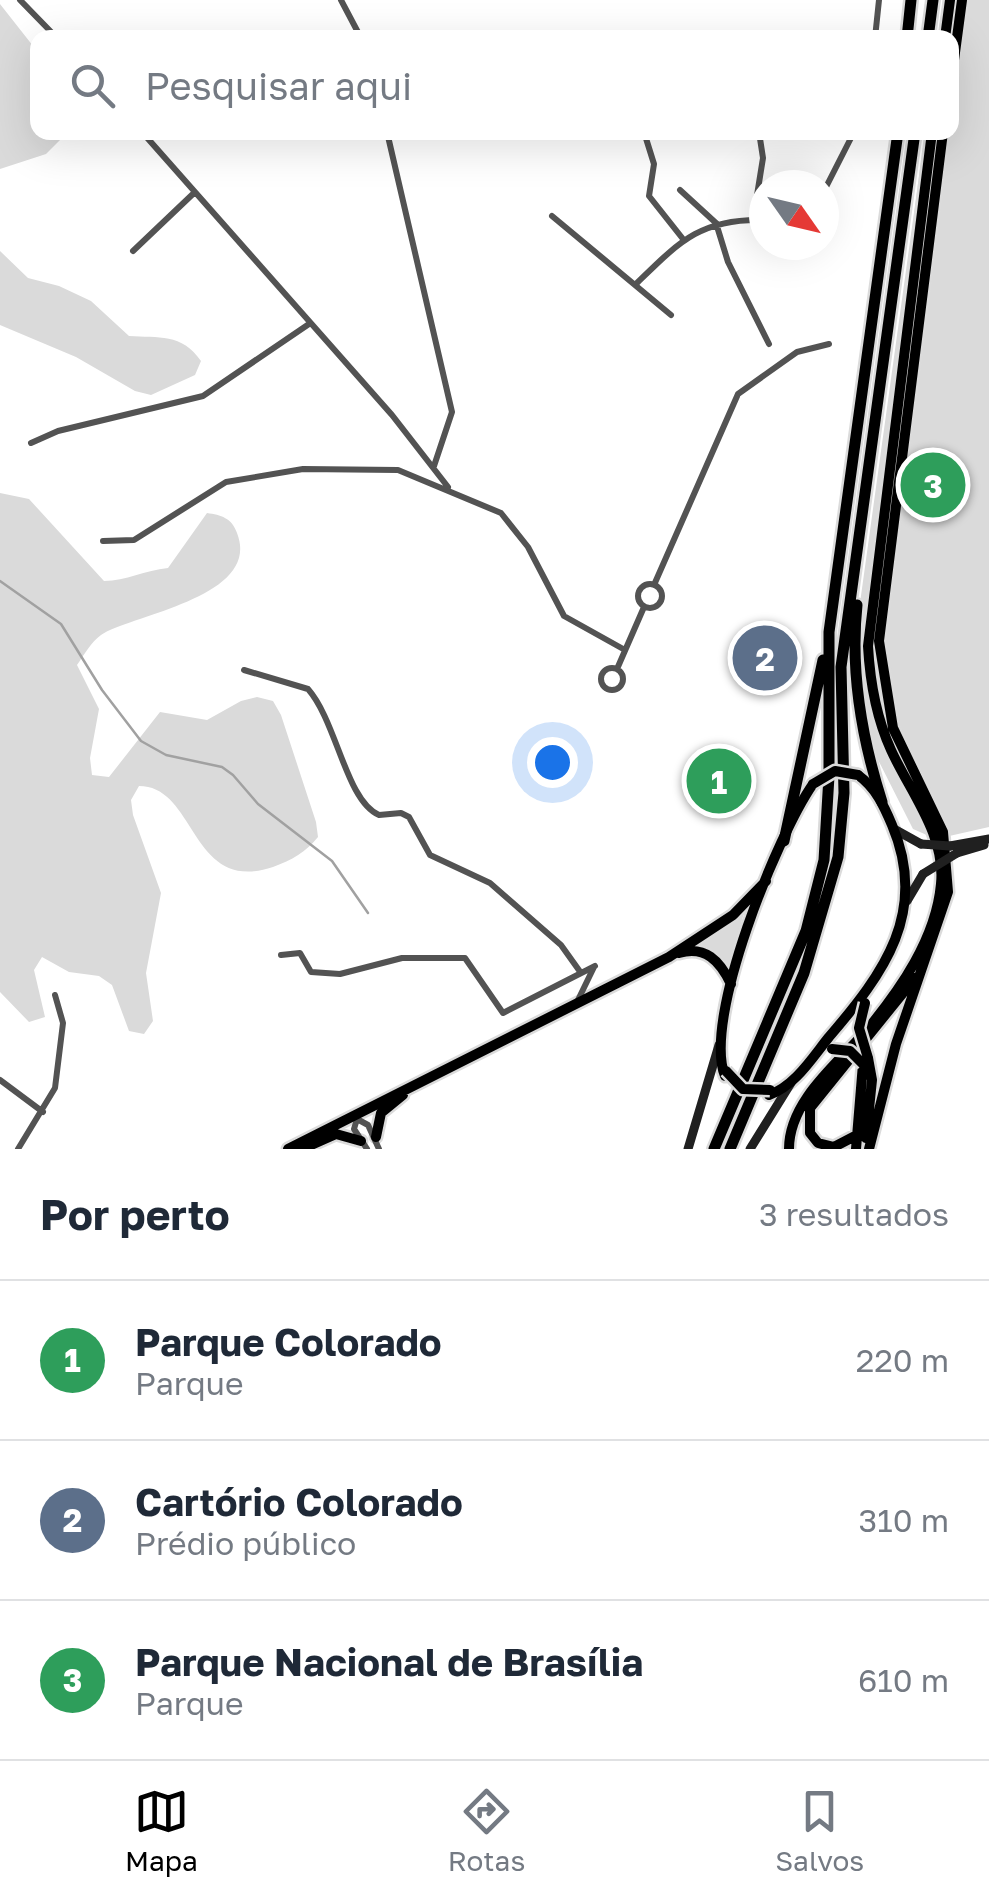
<!DOCTYPE html>
<html lang="pt">
<head>
<meta charset="utf-8">
<style>
  body { margin:0; font-family:"Golos Text",sans-serif; background:#f6f6f7; color:#1f2937 }
  .compass { position:absolute; left:749px; top:170px; width:90px; height:90px; border-radius:50%; background:#fff; box-shadow:0 10px 40px #0002; rotate:124deg }
  .you { position:absolute; left:552px; top:762px; width:35px; height:35px; margin:-25px; border:8px solid #fff; border-radius:50%; background:#1a73e8; box-shadow:0 0 0 15px #1a73e833 }
  .badge { display:grid; place-items:center; width:65px; height:65px; border-radius:50%; background:#000; color:#fff; font-size:32px; font-weight:700 }
  .pin { position:absolute; translate:-50% -50%; border:5px solid #fff; box-shadow:0 2px 10px #0006 }
  .list { margin:0; padding:0; list-style:none }
  h2 { display:flex; justify-content:space-between; align-items:center; height:130px; margin:0; padding:0 40px; font-size:42px }
  h2 small { font-size:32px; font-weight:400; color:#747a83 }
  .list li { display:grid; grid-template-columns:65px 1fr auto; gap:30px; align-items:center; box-sizing:border-box; height:160px; padding:0 40px; border-top:2px solid #e0e1e3 }
  .list b { display:block; font-size:38px; white-space:nowrap }
  .list p { margin:0; font-size:32px; white-space:nowrap; color:#747a83 }
  .list em { font-size:32px; font-style:normal; color:#747a83 }
  .icon { flex:none; width:55px; height:55px; fill:none; stroke:currentColor; stroke-width:2; stroke-linecap:round; stroke-linejoin:round }
  .map { position:relative; flex:none; width:989px; height:1149px; overflow:hidden }
  .search { position:absolute; background:#fff; box-shadow:0 10px 40px #0002; left:30px; right:30px; top:30px; height:110px; display:flex; align-items:center; gap:25px; box-sizing:border-box; padding:0 35px; border-radius:20px; color:#747a83; font-size:38px }
  .sheet { height:610px; background:#fff }
  nav { display:flex; justify-content:space-around; align-items:center; box-sizing:border-box; height:140px; border-top:2px solid #e0e1e3; background:#fff; font-size:28px; color:#747a83 }
  nav a { display:grid; justify-items:center; gap:5px }
  nav .on { color:#000 }
  .map>svg:first-child { display:block }
  .green { fill:#dadada }
  .lines { fill:none; stroke-linecap:round; stroke-linejoin:round }
  .stream { stroke:#a1a1a1; stroke-width:2.5 }
  .primary-casing { stroke:#dbdbdb; stroke-width:15 }
  .trunk-casing { stroke:#dbdbdb; stroke-width:16 }
  .minor { stroke:#535353; stroke-width:6 }
  .secondary { stroke:#202020; stroke-width:9 }
  .primary { stroke:#000; stroke-width:10 }
  .trunk { stroke:#000; stroke-width:11 }
  .primary-bridge-casing { stroke:#dbdbdb; stroke-width:15; stroke-linecap:butt }
  .secondary-bridge { stroke:#202020; stroke-width:9 }
  .primary-bridge { stroke:#000; stroke-width:10 }
</style>
</head>
<body>
<div class="map">
<svg width="989" height="1149" viewBox="0 0 989 1149">
  <rect width="100%" height="100%" fill="#fff"/>
  <path class="green" d="M943 0H989V827L936 839 913 829 864 732 855 639 925 133 952 132V38L938 37Z
    M0 4 37 51 38 132 67 133 46 154 0 169Z
    M0 251 28 278 59 286 91 301 129 336C158 338 182 333 201 361L195 375 151 395 135 391 76 357 0 325Z
    M0 493 29 499 104 581C126 581 145 570 168 568L207 513C221 515 232 518 237 533 262 597 134 614 101 635 91 642 84 655 77 665L99 709 90 758 92 775 109 777 160 712 207 720 241 701 257 697 273 701 281 715 316 822 318 837C306 852 292 860 273 867 190 895 197 786 139 786L131 800 133 815 161 893 146 973 153 1021 144 1034 129 1031 112 985 99 976 69 972 42 957 34 970 45 1017 29 1022 0 992Z
    M744 913 728 970 714 953 693 945Z"/>
  <g class="lines">
    <path class="stream" d="M0 581 61 624 102 690 141 741 166 755 222 767 233 775 258 804 332 861 368 913"/>
    <g class="primary-casing">
      <path id="primary" d="M945 38 950 0
        M952 75 962 0
        M679 953C705 945 720 961 731 984
        M725 1076C702 1019 778 834 813 784
        M769 1095C795 1086 812 1058 829 1037 884 973 929 912 892 825 884 806 876 788 858 775
        M857 1135 834 1147 818 1143 810 1133V1108L915 978
        M376 1137 381 1113 403 1095
        M866 1138 872 1080 868 1058
        M288 1149 669 957 733 915 766 881
        M302 1149 336 1134 361 1141
        M789 1149C789 1101 837 1064 866 1031 900 990 936 939 941 884 946 835 910 792 891 750 876 717 870 682 868 646L932 132
        M856 1149 863 1064
        M869 1149 896 1044 948 892 943 832 893 728 879 641 943 132"/>
    </g>
    <g class="trunk-casing">
      <path id="trunk" d="M907 38 911 0
        M928 38 933 0
        M857 605C850 671 862 739 882 802
        M784 841 823 660
        M714 1149 806 931 824 860 829 776V632L898 132
        M730 1149 804 973 838 857 844 793 841 667 915 132"/>
    </g>
    <path class="minor" d="M20 0 57 38
      M341 0 361 38
      M875 38 879 0
      M142 132 392 415 448 487
      M387 132 452 412 434 466
      M644 132 654 164 649 196 683 239
      M680 190 716 223 728 262 769 344
      M824 191 854 132
      M552 216 671 315
      M753 220 763 158 759 132
      M133 251 195 192
      M637 283C679 242 701 218 764 220
      M31 443 58 431 203 396 309 324
      M103 541 134 540 226 482 303 469 398 470 501 513 528 547 564 616 625 650
      M638 596a12 12 0 1 1 24 0a12 12 0 1 1-24 0Z
      M654 585 738 394 797 352 829 344
      M601 679a11 11 0 1 1 22 0a11 11 0 1 1-22 0Z
      M617 669 644 607
      M244 670 308 689C337 722 346 801 379 815L401 813 409 817 430 855 490 883 561 945 581 973
      M281 955 300 953 311 972 340 974 402 958H465L503 1013 595 966
      M578 1000 594 967
      M0 1080 43 1112
      M18 1149 55 1088 63 1023 55 995
      M367 1149 354 1129 357 1119 368 1125 379 1149"/>
    <path class="secondary" d="M894 829 921 844
      M950 846 989 839
      M957 853 984 845
      M907 901 923 874
      M688 1149 719 1045
      M750 1149 791 1083"/>
    <use href="#primary" class="primary"/>
    <use href="#trunk" class="trunk"/>
    <g class="primary-bridge-casing">
      <path id="primary-bridge" d="M813 784 835 771 858 775
        M865 1003 859 1028 868 1058
        M832 1049 850 1051 863 1064
        M726 1071 743 1089 770 1090"/>
    </g>
    <path class="secondary-bridge" d="M921 844 950 846
      M923 874 957 853"/>
    <use href="#primary-bridge" class="primary-bridge"/>
  </g>
</svg>
<svg class="compass" viewBox="-18 -18 36 36"><path d="M0-13l5 13h-10z" fill="#e53935"/><path d="M0 13l5-13h-10z" fill="#747a83"/></svg>
<div class="you"></div>
<div class="pin badge" style="left:719px;top:781px;background:#2e9e5b">1</div>
<div class="pin badge" style="left:765px;top:658px;background:#5c6f8a">2</div>
<div class="pin badge" style="left:933px;top:485px;background:#2e9e5b">3</div>
<div class="search"><svg class="icon" aria-label="search" viewBox="0 0 24 24"><circle cx="10" cy="10" r="6"/><path d="M15 15l6 6"/></svg>Pesquisar aqui</div>
</div>
<section class="sheet">
<h2>Por perto<small>3 resultados</small></h2>
<ul class="list">
<li><span class="badge" style="background:#2e9e5b">1</span><div><b>Parque Colorado</b><p>Parque</p></div><em>220 m</em></li>
<li><span class="badge" style="background:#5c6f8a">2</span><div><b>Cartório Colorado</b><p>Prédio público</p></div><em>310 m</em></li>
<li><span class="badge" style="background:#2e9e5b">3</span><div><b>Parque Nacional de Brasília</b><p>Parque</p></div><em>610 m</em></li>
</ul>
</section>
<nav>
<a class="on"><svg class="icon" aria-label="map" viewBox="0 0 24 24"><path d="M3 6l6-2 6 2 6-2v14l-6 2-6-2-6 2zM9 4v14M15 6v14"/></svg>Mapa</a>
<a><svg class="icon" aria-label="directions" viewBox="0 0 24 24"><path d="M12 3l9 9-9 9-9-9zM9 14v-3h6M13 9l2 2-2 2"/></svg>Rotas</a>
<a><svg class="icon" aria-label="saved" viewBox="0 0 24 24"><path d="M7 4h10v16l-5-4-5 4z"/></svg>Salvos</a>
</nav>
</body>
</html>
